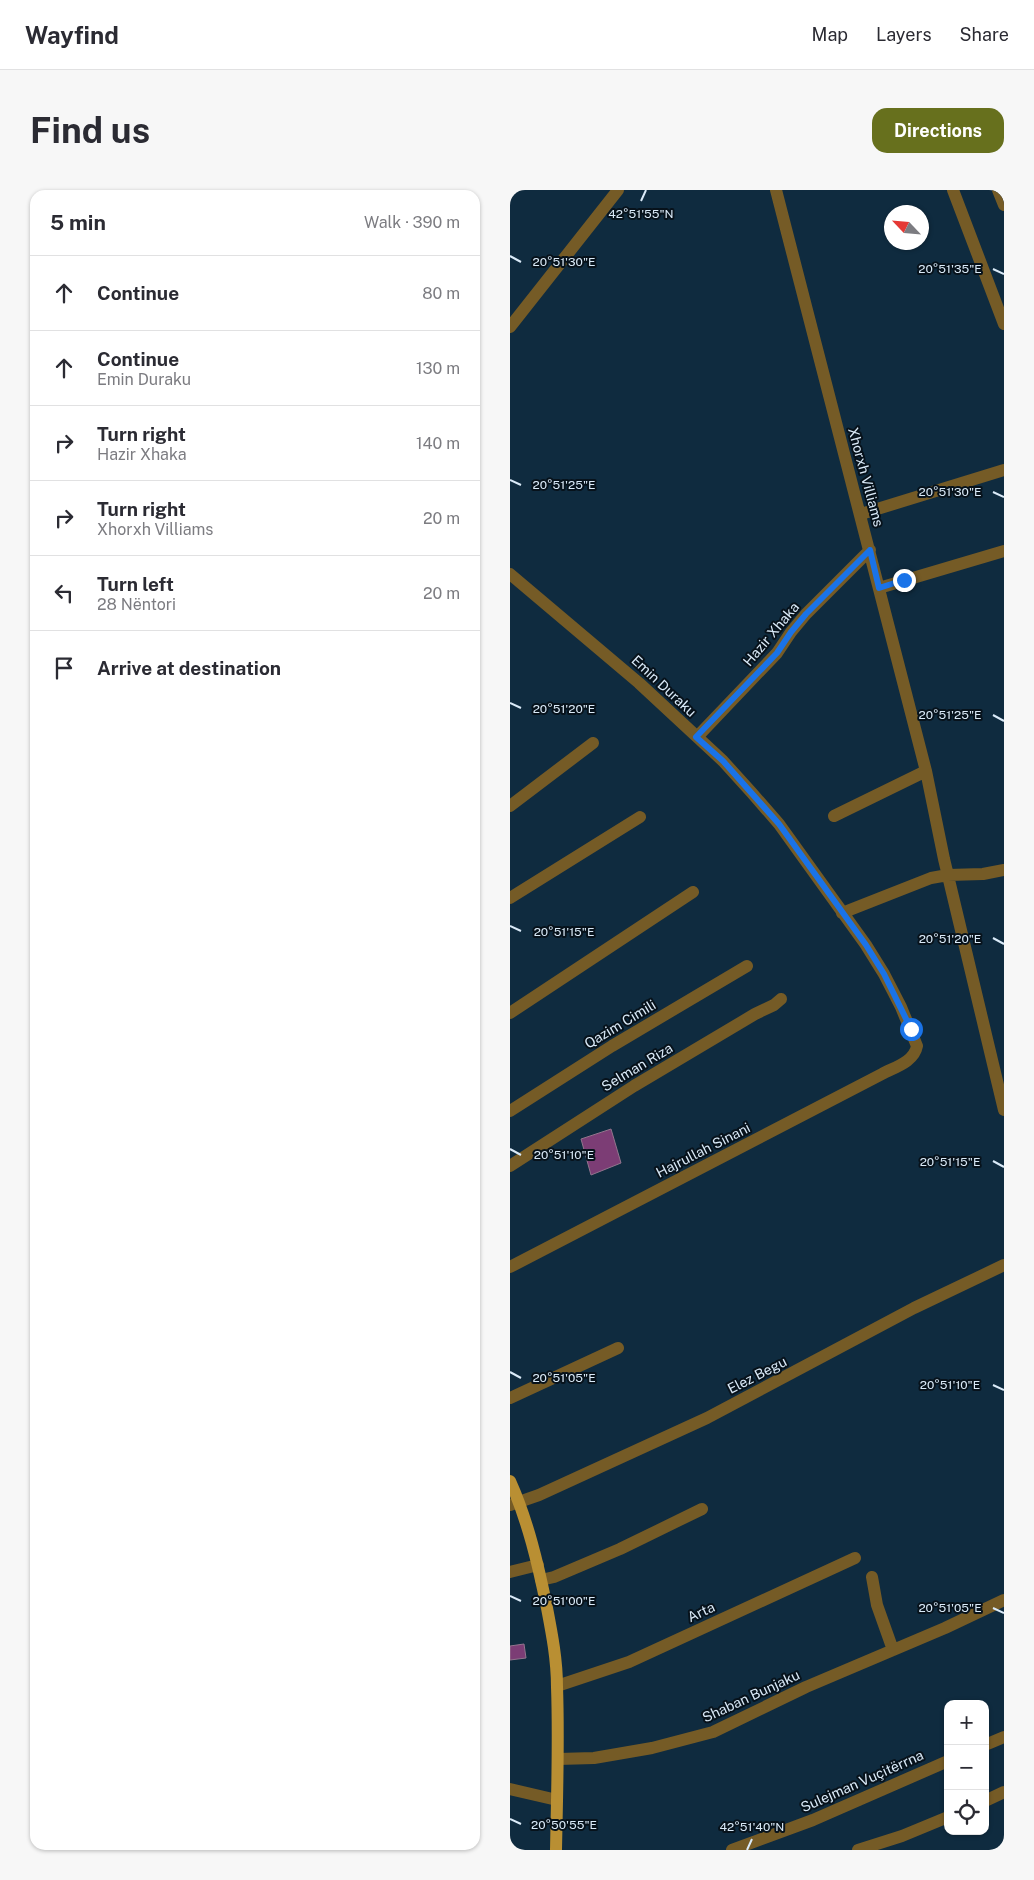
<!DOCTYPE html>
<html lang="en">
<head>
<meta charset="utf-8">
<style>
  body { margin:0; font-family:"Public Sans",sans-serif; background:#f7f7f7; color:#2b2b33 }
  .controls { position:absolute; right:15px; bottom:15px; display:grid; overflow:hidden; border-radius:10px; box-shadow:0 1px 4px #0004 }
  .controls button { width:45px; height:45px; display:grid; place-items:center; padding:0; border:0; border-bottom:1px solid #e1e1e2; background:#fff; color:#2b2b33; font:25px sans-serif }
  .compass { position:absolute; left:374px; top:15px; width:45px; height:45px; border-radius:50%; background:#fff; box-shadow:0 1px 4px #0004; rotate:296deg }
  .stop { position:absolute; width:15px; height:15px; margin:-11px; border:4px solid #1a73e8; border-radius:50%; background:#fff }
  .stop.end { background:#1a73e8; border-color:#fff; box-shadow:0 1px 5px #0008 }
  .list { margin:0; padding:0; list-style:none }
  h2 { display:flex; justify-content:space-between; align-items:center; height:65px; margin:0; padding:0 20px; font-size:21px }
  h2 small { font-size:16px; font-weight:400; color:#7c7c81 }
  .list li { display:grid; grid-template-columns:32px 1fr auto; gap:15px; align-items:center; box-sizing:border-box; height:75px; padding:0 20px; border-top:1px solid #e1e1e2 }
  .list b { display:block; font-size:19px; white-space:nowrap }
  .list p { margin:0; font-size:16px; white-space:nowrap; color:#7c7c81 }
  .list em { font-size:16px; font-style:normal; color:#7c7c81 }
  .icon { flex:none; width:28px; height:28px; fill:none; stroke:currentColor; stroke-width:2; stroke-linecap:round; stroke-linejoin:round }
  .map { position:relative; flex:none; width:494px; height:1660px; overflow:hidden; border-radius:15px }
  header { display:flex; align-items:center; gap:30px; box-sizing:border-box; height:70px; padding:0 25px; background:#fff; border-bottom:1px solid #e1e1e2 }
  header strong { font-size:24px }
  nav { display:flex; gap:28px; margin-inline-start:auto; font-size:18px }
  .intro { display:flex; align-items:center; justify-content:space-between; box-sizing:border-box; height:120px; padding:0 30px }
  h1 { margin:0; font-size:35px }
  .button { padding:12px 22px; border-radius:15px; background:#67701d; color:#fff; font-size:18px; font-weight:700 }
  main { display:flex; gap:30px; padding:0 30px }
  aside { flex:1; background:#fff; border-radius:15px; box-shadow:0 1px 4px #0004 }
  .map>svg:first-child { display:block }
  .building { fill:#7c3d75; stroke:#92758d }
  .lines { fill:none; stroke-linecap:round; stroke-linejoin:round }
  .minor { stroke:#755b26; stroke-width:12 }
  .major { stroke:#b98f33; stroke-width:12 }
  .route { stroke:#1a73e8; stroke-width:6 }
  .ticks { fill:none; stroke:#daeaf8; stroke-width:2 }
  .labels { text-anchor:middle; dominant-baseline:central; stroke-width:4; stroke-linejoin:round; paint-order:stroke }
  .street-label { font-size:14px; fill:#daeaf8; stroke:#07121b }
  .ticks-label { font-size:12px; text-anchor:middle; fill:#daeaf8; stroke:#07121b; stroke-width:4; stroke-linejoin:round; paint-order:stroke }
</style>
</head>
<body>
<header>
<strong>Wayfind</strong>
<nav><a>Map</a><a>Layers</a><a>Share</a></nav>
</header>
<div class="intro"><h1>Find us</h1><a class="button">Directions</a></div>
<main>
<aside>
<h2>5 min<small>Walk · 390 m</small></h2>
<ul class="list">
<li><svg class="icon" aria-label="ahead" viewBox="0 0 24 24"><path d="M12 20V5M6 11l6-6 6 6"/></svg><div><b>Continue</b></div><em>80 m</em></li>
<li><svg class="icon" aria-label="ahead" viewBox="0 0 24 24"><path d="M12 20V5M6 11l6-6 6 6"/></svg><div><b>Continue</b><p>Emin Duraku</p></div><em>130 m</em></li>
<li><svg class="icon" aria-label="right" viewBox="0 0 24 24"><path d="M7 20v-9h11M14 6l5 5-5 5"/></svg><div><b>Turn right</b><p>Hazir Xhaka</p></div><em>140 m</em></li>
<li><svg class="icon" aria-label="right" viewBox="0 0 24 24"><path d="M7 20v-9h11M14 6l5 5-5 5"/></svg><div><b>Turn right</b><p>Xhorxh Villiams</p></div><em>20 m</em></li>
<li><svg class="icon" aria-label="left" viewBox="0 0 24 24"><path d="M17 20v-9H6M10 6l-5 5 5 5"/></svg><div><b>Turn left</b><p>28 Nëntori</p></div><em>20 m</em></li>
<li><svg class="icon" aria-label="arrive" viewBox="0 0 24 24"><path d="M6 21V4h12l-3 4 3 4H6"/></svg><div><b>Arrive at destination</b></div></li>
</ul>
</aside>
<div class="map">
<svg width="494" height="1660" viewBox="0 0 494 1660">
  <rect width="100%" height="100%" fill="#0f2b3f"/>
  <path class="building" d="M101 939 111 973 81 985 71 949Z
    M14 1454 16 1468 0 1470V1456Z"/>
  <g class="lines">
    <path class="minor" d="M266 0 416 581 434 669 494 920
      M443 0 494 134
      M488 0 494 15
      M0 137 108 0
      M351 324 494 280
      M0 384 129 493 213 571 242 603 269 634 356 755 374 784 391 817 407 856C404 872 385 877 372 884L0 1077
      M369 398 494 361
      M187 547 267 463 281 442 296 424 360 360
      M0 616 83 553
      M324 626 416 581
      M0 708 130 627
      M332 723 421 688 438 685 473 684 494 680
      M0 823 183 702
      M0 921 102 856 237 776
      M0 976 124 896 245 824 264 815 271 809
      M0 1208 108 1158
      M0 1315 29 1305 197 1228 404 1118 494 1075
      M0 1382 28 1375
      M362 1387 367 1415 383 1460
      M31 1390 44 1387 110 1359 192 1319
      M47 1496 119 1472 345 1368
      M475 1555 494 1547
      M48 1569 84 1568 142 1558 203 1542 296 1497 435 1438 494 1410
      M0 1599 47 1610
      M475 1611 494 1602
      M222 1660 303 1630 438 1571
      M348 1660 392 1646 438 1627"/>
    <path class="major" d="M0 1291C18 1331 28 1374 37 1418 42 1444 47 1470 47 1497 49 1551 47 1606 46 1660"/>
  </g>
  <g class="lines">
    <path class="route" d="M394 390 369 398 360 360 296 424 281 442 267 463 186 547 213 571 269 634 356 755 374 784 401 839"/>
  </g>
  <path class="ticks" d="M131 11 136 0M0 66 11 72M483 79 494 84M0 290 11 295M483 302 494 307M0 513 11 518M483 525 494 531M0 736 11 741M483 748 494 754M0 959 11 965M483 971 494 977M0 1182 11 1188M483 1195 494 1200M0 1406 11 1411M483 1418 494 1423M0 1629 11 1634M237 1660 242 1649"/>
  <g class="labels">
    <g class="street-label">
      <text transform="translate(356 287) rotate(75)">Xhorxh Villiams</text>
      <text transform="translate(261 444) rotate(-50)">Hazir Xhaka</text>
      <text transform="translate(154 496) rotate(43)">Emin Duraku</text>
      <text transform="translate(110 834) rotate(-31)">Qazim Cimili</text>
      <text transform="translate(127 877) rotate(-31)">Selman Riza</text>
      <text transform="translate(193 960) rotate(-27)">Hajrullah Sinani</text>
      <text transform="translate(247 1185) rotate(-27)">Elez Begu</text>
      <text transform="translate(191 1422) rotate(-25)">Arta</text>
      <text transform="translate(241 1506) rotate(-25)">Shaban Bunjaku</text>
      <text transform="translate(352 1591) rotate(-24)">Sulejman Vuçitërrna</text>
    </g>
  </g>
  <g class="ticks-label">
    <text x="131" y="28">42°51'55"N</text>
    <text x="54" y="76">20°51'30"E</text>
    <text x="440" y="83">20°51'35"E</text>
    <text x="54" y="299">20°51'25"E</text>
    <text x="440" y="306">20°51'30"E</text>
    <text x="54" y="523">20°51'20"E</text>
    <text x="440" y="529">20°51'25"E</text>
    <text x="54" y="746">20°51'15"E</text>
    <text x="440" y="753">20°51'20"E</text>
    <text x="54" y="969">20°51'10"E</text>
    <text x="440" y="976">20°51'15"E</text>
    <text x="54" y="1192">20°51'05"E</text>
    <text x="440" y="1199">20°51'10"E</text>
    <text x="54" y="1415">20°51'00"E</text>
    <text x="440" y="1422">20°51'05"E</text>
    <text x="54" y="1639">20°50'55"E</text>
    <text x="242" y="1641">42°51'40"N</text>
  </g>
</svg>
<div class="controls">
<button>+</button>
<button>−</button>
<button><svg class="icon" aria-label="locate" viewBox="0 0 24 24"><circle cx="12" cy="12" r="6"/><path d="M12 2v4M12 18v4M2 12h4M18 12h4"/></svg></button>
</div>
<svg class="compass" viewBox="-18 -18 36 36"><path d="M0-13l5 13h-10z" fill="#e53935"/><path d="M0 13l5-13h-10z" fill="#7c7c81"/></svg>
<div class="stop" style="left:401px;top:839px"></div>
<div class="stop end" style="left:394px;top:390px"></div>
</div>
</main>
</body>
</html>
